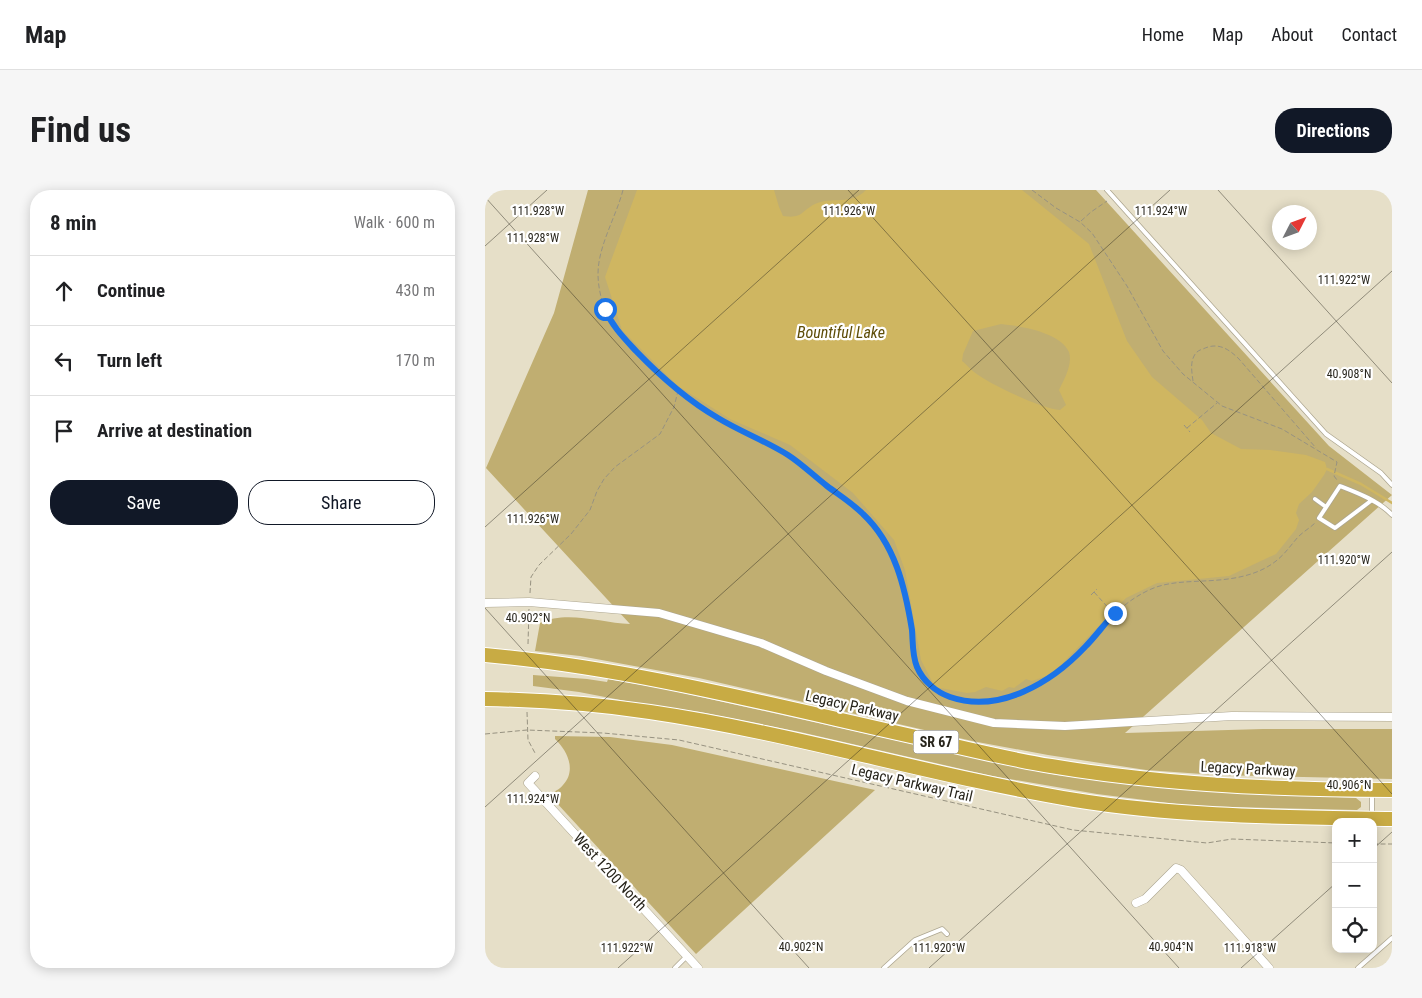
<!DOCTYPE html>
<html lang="en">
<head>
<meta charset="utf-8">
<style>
  body { margin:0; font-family:"Roboto Condensed",sans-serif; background:#f6f6f6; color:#202124 }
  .controls { position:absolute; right:15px; bottom:15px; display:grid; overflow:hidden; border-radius:10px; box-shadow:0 2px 12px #0003 }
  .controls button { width:45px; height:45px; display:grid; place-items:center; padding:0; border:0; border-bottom:1px solid #e0e0e0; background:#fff; color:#202124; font:25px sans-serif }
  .compass { position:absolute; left:787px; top:15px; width:45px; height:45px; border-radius:50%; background:#fff; box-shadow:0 2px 12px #0003; rotate:48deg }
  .stop { position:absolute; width:15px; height:15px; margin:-11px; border:4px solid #1a73e8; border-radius:50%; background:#fff }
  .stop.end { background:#1a73e8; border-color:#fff; box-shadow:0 1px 5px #0008 }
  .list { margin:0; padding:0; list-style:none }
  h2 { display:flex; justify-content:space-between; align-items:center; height:65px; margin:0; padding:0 20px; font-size:21px }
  h2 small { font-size:16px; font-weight:400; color:#757577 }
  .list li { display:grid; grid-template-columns:32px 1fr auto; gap:15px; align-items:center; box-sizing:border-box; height:70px; padding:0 20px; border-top:1px solid #e0e0e0 }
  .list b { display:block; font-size:19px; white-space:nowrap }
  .list em { font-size:16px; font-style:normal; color:#757577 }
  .actions { display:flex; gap:10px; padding:15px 20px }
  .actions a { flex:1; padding:11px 0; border:1px solid #111827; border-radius:20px; text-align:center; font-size:18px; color:#111827 }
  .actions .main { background:#111827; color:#fff }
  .icon { flex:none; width:28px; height:28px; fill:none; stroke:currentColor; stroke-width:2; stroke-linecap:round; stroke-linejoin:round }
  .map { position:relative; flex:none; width:907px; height:778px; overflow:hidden; border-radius:20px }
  header { display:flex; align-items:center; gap:30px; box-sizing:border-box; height:70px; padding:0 25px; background:#fff; border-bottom:1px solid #e0e0e0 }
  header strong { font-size:24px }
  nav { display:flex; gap:28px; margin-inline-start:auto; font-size:18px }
  .intro { display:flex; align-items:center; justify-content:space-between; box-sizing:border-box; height:120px; padding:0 30px }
  h1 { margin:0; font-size:35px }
  .button { padding:12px 22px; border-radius:20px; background:#111827; color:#fff; font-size:18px; font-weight:700 }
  main { display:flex; gap:30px; padding:0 30px }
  aside { flex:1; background:#fff; border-radius:20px; box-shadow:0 2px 12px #0003 }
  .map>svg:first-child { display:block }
  .green { fill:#c0ae71 }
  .water { fill:#cfb661; fill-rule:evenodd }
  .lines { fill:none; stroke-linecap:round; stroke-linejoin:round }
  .stream { stroke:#cfb661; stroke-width:2.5 }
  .service-casing { stroke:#ada690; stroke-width:5.5 }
  .minor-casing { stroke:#ada690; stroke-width:9 }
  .motorway-casing { stroke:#fff; stroke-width:16 }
  .path { stroke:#979281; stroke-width:1; stroke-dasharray:5 2.5; stroke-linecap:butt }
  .service { stroke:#fff; stroke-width:4 }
  .minor { stroke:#fff; stroke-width:8 }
  .motorway { stroke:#c8ab44; stroke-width:14 }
  .route { stroke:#1a73e8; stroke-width:6 }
  .ticks { fill:none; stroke:#28251c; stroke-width:1; stroke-opacity:0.45 }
  .labels { text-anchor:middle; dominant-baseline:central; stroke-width:4.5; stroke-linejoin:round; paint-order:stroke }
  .shield { fill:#fff; stroke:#686660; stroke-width:1 }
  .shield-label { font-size:14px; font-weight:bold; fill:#28251c }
  .street-label { font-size:15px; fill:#28251c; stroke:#fff }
  .water-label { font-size:16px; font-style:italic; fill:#5e4d08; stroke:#fff }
  .ticks-label { font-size:12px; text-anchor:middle; fill:#28251c; stroke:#fff; stroke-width:4.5; stroke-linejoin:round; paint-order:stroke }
</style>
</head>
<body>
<header>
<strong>Map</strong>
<nav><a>Home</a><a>Map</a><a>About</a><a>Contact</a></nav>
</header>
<div class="intro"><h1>Find us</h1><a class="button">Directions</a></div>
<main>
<aside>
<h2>8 min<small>Walk · 600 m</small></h2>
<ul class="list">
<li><svg class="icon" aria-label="ahead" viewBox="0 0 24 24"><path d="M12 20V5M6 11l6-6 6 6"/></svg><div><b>Continue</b></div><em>430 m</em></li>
<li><svg class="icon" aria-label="left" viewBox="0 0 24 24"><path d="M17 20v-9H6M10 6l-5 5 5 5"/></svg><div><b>Turn left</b></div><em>170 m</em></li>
<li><svg class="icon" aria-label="arrive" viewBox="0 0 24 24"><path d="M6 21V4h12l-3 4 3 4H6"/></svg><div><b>Arrive at destination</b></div></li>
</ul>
<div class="actions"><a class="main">Save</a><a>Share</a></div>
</aside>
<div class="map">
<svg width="907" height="778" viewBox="0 0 907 778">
  <rect width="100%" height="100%" fill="#e6dfc8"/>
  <path class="green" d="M103 0H611L844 256 907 305 640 543 778 539H907V589L731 585 661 580 563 565 487 551 214 488 95 466 50 461 55 433C82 420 116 433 145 434L1 278 69 123Z
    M48 485 102 489 122 492 123 489 180 499 517 574 572 585 689 599 871 608 876 612V617L872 620 707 616 612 604 507 586 315 542 215 522 146 512 94 502 48 496Z
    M70 546 125 547 187 555 390 600 211 764 69 610V602C72 600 76 598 78 595 92 580 82 560 70 549Z"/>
  <path class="water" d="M152 0H289L294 17 298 26C318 29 316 21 330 14 348 6 366 16 381 0H537L604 54 642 151 667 187 717 230 726 243 756 259 785 260 821 265 840 272 842 279 839 285 827 302 814 314 811 323 814 330 811 339 791 364 744 386 672 393 641 408 567 484 547 491 541 489 529 498 524 497 517 501 501 497 490 502 482 503 450 497 436 470 420 380 409 350 368 303 305 255 245 229 193 196 137 140 120 87ZM516 134C535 136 575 142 584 162 588 174 579 190 574 200L581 215 575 220C555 218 504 194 489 182 485 179 481 174 477 171L478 164 488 141Z"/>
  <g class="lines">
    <path class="stream" d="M842 279 876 294 907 313"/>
    <g class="service-casing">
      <path id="service" d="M622 0 841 244 896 283 907 295
        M830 309 841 317
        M887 310 850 338 834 328 855 296C873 303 894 311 907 325
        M887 625V602
        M190 778 202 766
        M399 778 430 750 457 739 462 744
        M873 778 907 748"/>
    </g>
    <g class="minor-casing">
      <path id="minor" d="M0 413 44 412 174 423 276 453 341 481 422 511 509 533 580 536 747 526 907 527
        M50 586 43 593 213 778
        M651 713 660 709 691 678 696 680 784 778"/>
    </g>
    <g class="motorway-casing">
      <path id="motorway" d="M0 465C147 478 291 516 435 548 479 558 522 569 566 576 679 595 793 600 907 600
        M0 509C55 510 111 514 165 522 308 543 447 586 590 610 694 627 801 627 907 629"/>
    </g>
    <path class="path" d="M138 0C131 27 113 56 113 84 113 98 117 114 123 126 129 138 138 147 147 157 172 184 200 207 231 227 254 242 281 251 304 266 318 275 330 286 343 297 362 312 381 324 395 344 415 372 422 409 427 443 429 456 428 469 434 480 441 494 453 503 467 507 516 523 567 492 600 458 624 433 631 416 664 400 681 392 700 392 718 391 743 390 771 387 791 371 800 364 806 355 813 347 819 341 825 338 830 333
      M547 0 571 18 595 32 607 43 642 96 678 161 698 184 737 216 797 239 852 272 849 286 852 290
      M596 31 606 22 622 11
      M708 191C707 183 705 174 709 166 711 162 714 160 718 159 732 152 743 158 754 169L831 258
      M699 235 705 242
      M702 238 732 213
      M609 402 628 423
      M45 403 46 387 54 375 86 344 105 320 112 301 119 289 130 277 175 244 189 217 193 201
      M606 405 612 399
      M43 454 44 419
      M42 522 43 550 50 563
      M0 544 42 540 118 543 194 550 588 640 722 653 747 649 851 653
      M888 654H907"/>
    <use href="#service" class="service"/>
    <use href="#minor" class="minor"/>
    <use href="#motorway" class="motorway"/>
  </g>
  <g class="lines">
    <path class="route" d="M120 119C127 136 139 148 151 161 176 187 202 210 233 228 256 242 281 251 303 265 317 274 329 286 342 296 354 305 367 313 378 324 410 354 420 397 427 440 428 452 427 465 432 477 438 491 451 502 465 507 515 524 567 492 600 457 611 446 619 434 630 423"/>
  </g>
  <path class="ticks" d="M363 0 907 604M733 0 907 193M0 7 694 778M0 56 62 0M0 337 374 0M0 418 324 778M0 617 685 0M888 659 907 642M133 778 907 81M444 778 907 362M756 778 851 693"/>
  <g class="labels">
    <rect class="shield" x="428.5" y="540.5" width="45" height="23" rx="4"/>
    <g class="shield-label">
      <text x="451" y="552">SR 67</text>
    </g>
    <g class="street-label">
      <text transform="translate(367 516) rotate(13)">Legacy Parkway</text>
      <text transform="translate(763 579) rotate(3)">Legacy Parkway</text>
      <text transform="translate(427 593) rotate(13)">Legacy Parkway Trail</text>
      <text transform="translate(125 682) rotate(47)">West 1200 North</text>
    </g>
    <g class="water-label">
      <text x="356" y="142">Bountiful Lake</text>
    </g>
  </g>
  <g class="ticks-label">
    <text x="364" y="25">111.926°W</text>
    <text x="676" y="25">111.924°W</text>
    <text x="53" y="25">111.928°W</text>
    <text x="48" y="52">111.928°W</text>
    <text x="859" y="94">111.922°W</text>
    <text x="864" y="188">40.908°N</text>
    <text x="48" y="333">111.926°W</text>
    <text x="859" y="374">111.920°W</text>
    <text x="43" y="432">40.902°N</text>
    <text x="864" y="599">40.906°N</text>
    <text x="48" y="613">111.924°W</text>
    <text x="316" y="761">40.902°N</text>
    <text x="686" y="761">40.904°N</text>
    <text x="142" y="762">111.922°W</text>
    <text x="454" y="762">111.920°W</text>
    <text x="765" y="762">111.918°W</text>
  </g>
</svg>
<div class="controls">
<button>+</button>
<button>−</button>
<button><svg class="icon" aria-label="locate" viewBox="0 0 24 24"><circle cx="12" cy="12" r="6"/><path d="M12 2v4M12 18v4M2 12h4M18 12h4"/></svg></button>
</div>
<svg class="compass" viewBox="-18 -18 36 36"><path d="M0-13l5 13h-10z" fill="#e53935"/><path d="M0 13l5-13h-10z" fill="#757577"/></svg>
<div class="stop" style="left:120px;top:119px"></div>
<div class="stop end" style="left:630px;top:423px"></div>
</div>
</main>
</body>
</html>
